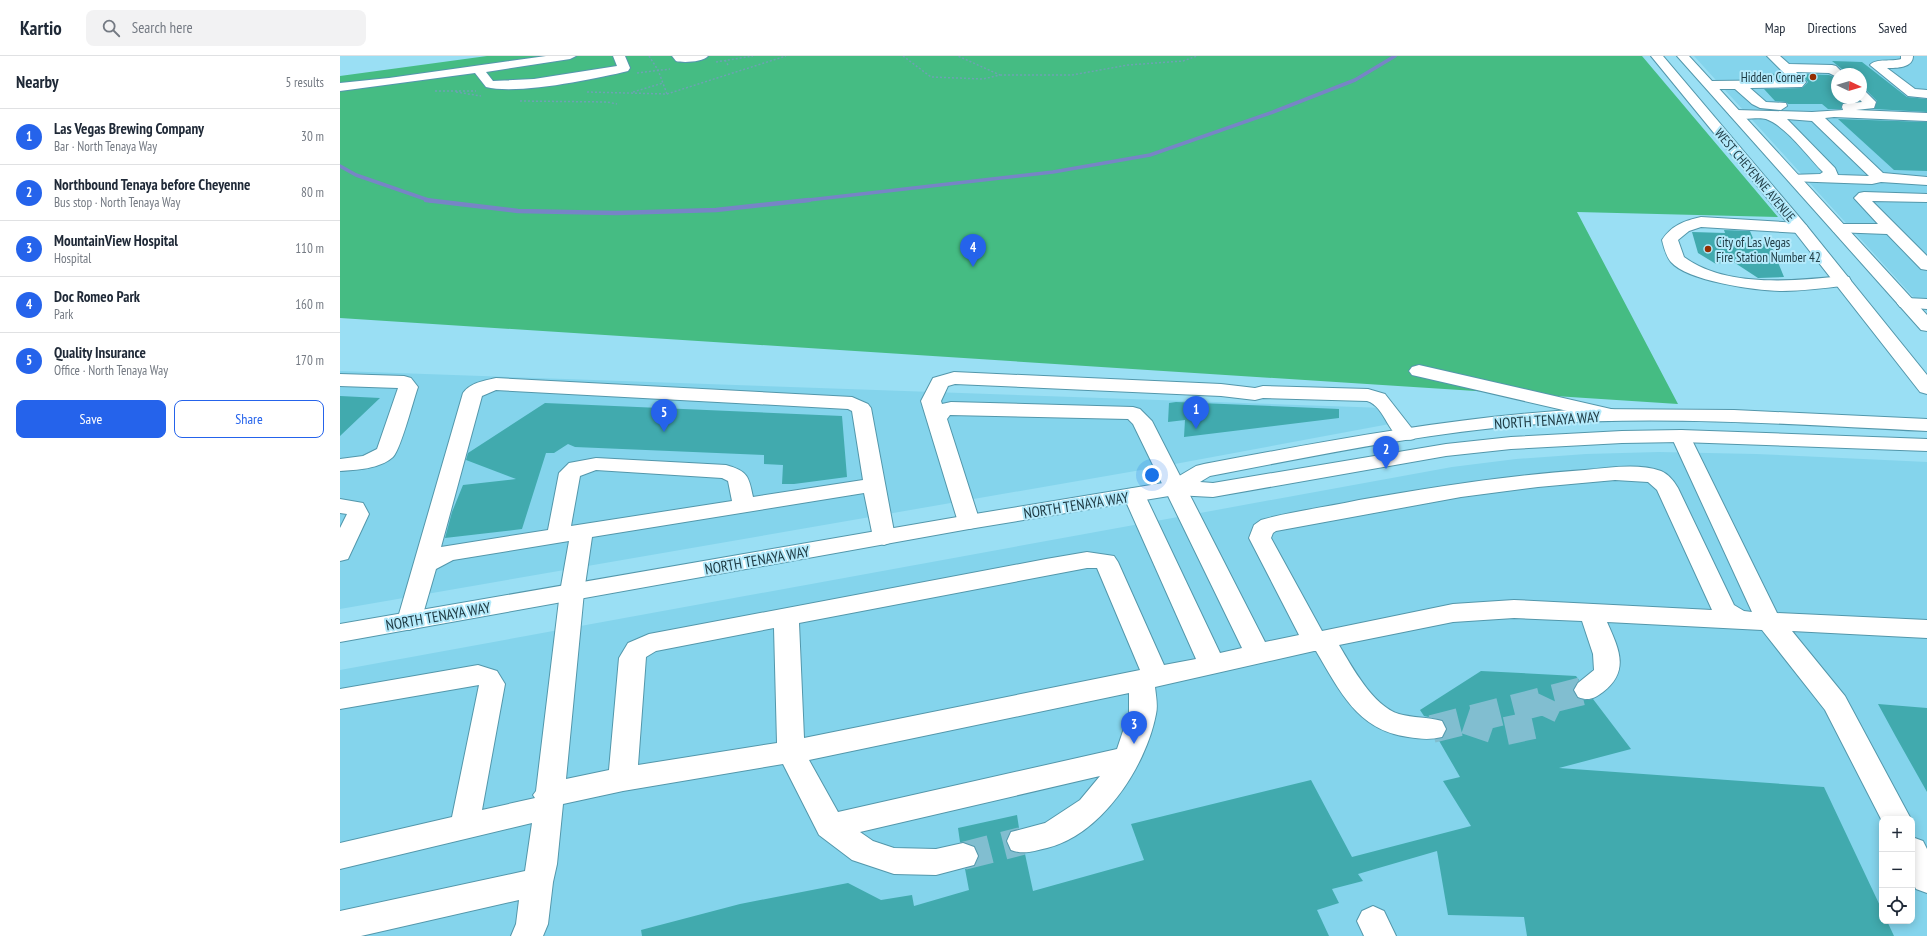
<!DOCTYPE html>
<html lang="en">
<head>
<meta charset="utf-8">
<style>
  body { margin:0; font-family:"PT Sans Narrow",sans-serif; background:#f2f2f3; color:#1f2937 }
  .controls { position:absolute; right:12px; bottom:12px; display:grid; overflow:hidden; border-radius:8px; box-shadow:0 2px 10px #0003 }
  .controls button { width:36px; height:36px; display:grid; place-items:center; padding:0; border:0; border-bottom:1px solid #e0e1e3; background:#fff; color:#1f2937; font:20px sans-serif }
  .compass { position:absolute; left:1491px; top:12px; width:36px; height:36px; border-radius:50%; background:#fff; box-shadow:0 2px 10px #0003; rotate:94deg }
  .you { position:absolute; left:812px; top:419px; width:14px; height:14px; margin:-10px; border:3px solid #fff; border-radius:50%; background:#1a73e8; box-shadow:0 0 0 6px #1a73e833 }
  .badge { display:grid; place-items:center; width:26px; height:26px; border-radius:50%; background:#2563eb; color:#fff; font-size:13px; font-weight:700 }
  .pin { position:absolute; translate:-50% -33px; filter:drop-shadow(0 1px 2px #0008) }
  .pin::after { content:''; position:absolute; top:21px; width:14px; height:12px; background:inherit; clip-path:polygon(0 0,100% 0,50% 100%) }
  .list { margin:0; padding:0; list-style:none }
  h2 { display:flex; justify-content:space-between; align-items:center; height:52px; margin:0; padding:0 16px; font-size:17px }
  h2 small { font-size:13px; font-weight:400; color:#747a83 }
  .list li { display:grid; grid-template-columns:26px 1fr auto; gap:12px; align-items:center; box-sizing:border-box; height:56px; padding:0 16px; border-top:1px solid #e0e1e3 }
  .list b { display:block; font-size:15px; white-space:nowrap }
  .list p { margin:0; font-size:13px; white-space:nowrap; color:#747a83 }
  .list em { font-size:13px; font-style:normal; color:#747a83 }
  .actions { display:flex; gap:8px; padding:12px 16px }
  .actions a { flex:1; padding:9px 0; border:1px solid #2563eb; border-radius:8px; text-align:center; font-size:14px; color:#2563eb }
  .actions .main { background:#2563eb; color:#fff }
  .icon { flex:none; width:22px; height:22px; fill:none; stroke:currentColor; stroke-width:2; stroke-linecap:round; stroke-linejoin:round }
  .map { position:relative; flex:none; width:1587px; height:880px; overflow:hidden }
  header { display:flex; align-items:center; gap:24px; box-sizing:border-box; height:56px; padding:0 20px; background:#fff; border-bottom:1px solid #e0e1e3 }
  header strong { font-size:19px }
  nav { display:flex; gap:22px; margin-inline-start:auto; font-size:14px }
  .search { width:280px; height:36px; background:#f2f2f3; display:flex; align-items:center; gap:10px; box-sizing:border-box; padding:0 14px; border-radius:8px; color:#747a83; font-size:15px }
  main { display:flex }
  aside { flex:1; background:#fff }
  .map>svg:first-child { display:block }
  .built { fill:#84d4ec; fill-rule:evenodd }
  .green { fill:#45bc83 }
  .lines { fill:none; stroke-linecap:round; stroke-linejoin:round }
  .stream-far1 { stroke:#7785c6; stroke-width:3.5 }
  .stream { stroke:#7785c6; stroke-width:4.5 }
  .building { fill:#41aaae }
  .minor-tunnel { stroke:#81bed0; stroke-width:28; stroke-dasharray:28 14; stroke-linecap:butt }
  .minor-casing { stroke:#5397ab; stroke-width:2 }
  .major-casing { stroke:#5397ab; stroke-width:2 }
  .path { stroke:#6ca2b2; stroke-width:1.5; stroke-dasharray:2 2; stroke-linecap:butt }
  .minor { fill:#fff; fill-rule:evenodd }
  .major { fill:#fff; fill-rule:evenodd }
  .poi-dot { fill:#942e01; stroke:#b4eafb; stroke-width:1.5 }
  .labels { text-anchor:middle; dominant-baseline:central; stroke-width:4; stroke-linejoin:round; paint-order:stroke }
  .far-poi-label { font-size:13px; fill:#1d3942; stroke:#b4eafb; text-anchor:end }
  .far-street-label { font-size:13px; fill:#1d3942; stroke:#b4eafb }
  .street-label { font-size:15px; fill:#1d3942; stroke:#b4eafb }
</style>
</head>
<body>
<header>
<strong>Kartio</strong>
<div class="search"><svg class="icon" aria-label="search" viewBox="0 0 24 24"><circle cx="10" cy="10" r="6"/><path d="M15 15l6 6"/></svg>Search here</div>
<nav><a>Map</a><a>Directions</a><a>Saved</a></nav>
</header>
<main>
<aside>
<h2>Nearby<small>5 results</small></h2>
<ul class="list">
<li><span class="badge">1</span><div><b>Las Vegas Brewing Company</b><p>Bar · North Tenaya Way</p></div><em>30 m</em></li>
<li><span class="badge">2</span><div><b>Northbound Tenaya before Cheyenne</b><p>Bus stop · North Tenaya Way</p></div><em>80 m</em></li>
<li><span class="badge">3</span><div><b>MountainView Hospital</b><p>Hospital</p></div><em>110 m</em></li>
<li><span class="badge">4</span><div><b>Doc Romeo Park</b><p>Park</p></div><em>160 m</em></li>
<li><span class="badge">5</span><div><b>Quality Insurance</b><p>Office · North Tenaya Way</p></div><em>170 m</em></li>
</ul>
<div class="actions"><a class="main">Save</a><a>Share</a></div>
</aside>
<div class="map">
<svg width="1587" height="880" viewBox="0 0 1587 880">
  <rect width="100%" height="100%" fill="#9adff4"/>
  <path class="built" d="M1354 0H1587V256ZM1497 18H1521V42H1497Z
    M0 315 1045 352 1055 367 824 410 0 553Z
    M1319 396 1416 398 1587 406V880H0V614L1112 411 1176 403 1246 398ZM1542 763H1572V865H1542Z"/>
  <path class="green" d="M147 0H1302L1438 161 1237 156 1338 348 0 262V20Z"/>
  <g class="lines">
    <path class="stream-far1" d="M0 110 16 119 91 145
      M460 145 713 116 810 99 933 56 1015 24 1055 0"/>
    <path class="stream" d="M86 144 178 155 276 157 376 154 469 144"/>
  </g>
  <path class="building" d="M1492 5 1522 6 1567 41 1587 43V56L1534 53 1537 45 1526 34 1521 33V18H1508Z
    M1407 17 1443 18 1447 23H1413Z
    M1460 18 1489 19 1497 22V42H1516L1519 45 1503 47 1501 53H1488L1482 48H1448L1446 46 1435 45 1424 33 1462 32 1468 26Z
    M1498 63 1587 66V115L1554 114Z
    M1384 174 1410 175 1415 187 1431 189 1444 221 1418 222 1392 205 1376 208 1358 197 1352 176 1385 177Z
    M0 340 40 342 0 380Z
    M836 346 999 353V362L844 381 845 364 828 366 829 347Z
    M205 347 502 360 507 421 454 428H442L443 409 424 408V399L235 391 228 388 214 397H206L182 473 105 482 112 456 123 429 176 423 126 404 128 397Z
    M1141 615 1236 620 1239 624 1233 635 1237 642 1245 644 1253 643 1291 693 1219 712 1484 731 1542 854V865H1547L1554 880H1187L1184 861 1108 859 1097 795 1018 818 1023 825 992 833 999 847 977 854 989 880H302L301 874 400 848 508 827 541 844 572 839 574 850 629 834 625 813 635 810 639 799 635 790 620 786 618 772 677 759 679 772 670 775 666 786 671 795 685 798 693 835 804 804 791 768 971 724 1012 801 1131 770 1103 725 1120 721 1098 683 1103 682 1107 672 1102 664 1084 660 1080 654Z
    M1538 648 1587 652V736L1556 681Z"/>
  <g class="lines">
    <path class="minor-tunnel" d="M1126 664 1161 676 1198 668 1210 643
      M1092 673 1247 634
      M623 800 682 785"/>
    <g class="minor-casing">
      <path id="minor" d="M206 0H236L230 3 146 16 153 25 194 23 277 10 273 0H285L290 12 288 15C255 23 178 39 146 31L135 17 0 35V27L49 22Z
        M332 0H368C363 6 343 7 336 5Z
        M1427 0H1440L1449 8 1492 9 1496 10 1504 18H1497V21L1489 17 1456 16 1466 26 1462 31 1410 32 1426 46 1446 47 1447 50 1441 54 1420 52 1412 48 1395 33H1370L1364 29 1370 25 1451 24Z
        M1561 0H1573C1573 12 1557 12 1547 12L1575 33 1587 34V42L1568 40 1530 9C1536 2 1552 6 1561 3Z
        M1521 34 1525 35 1536 46 1534 52 1516 54 1587 57V65L1494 61 1485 62 1543 117 1587 121V129L1541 126 1532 128 1449 125 1447 122 1449 119 1480 118 1483 116C1468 101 1446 70 1426 63 1416 60 1396 67 1389 58L1396 54 1472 56 1503 54 1502 51 1503 48 1522 46 1518 42H1521ZM1447 63 1472 65 1529 120 1498 119 1495 112Z
        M1524 136 1587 138V146L1532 145 1587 200V214L1581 213 1547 178 1494 176 1492 173 1494 170 1500 168H1538L1514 142 1519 137Z
        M1361 161 1460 167 1466 169 1468 172 1466 175 1460 177 1361 171 1349 175 1338 184 1344 201C1386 232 1454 225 1503 220L1509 221 1511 225 1509 229 1503 230C1483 232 1462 235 1442 235 1417 235 1347 225 1331 206 1326 200 1324 192 1322 184 1332 169 1344 165 1361 161Z
        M1566 242 1587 243V253L1560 251 1557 247 1560 243Z
        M1079 309 1271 353 1278 355 1281 359 1278 363 1271 365 1072 319 1069 315 1072 311Z
        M614 316 881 328 915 332 923 330 1028 333 1045 338 1077 379 1074 383C1048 390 1048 351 1027 345L923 342 915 344 881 340 615 328 608 330 601 345 602 348 611 346 793 351 800 353 812 365 925 586 959 579 909 482 914 469 921 464C953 455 987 451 1019 444 1094 431 1169 419 1245 414 1270 412 1297 407 1321 415 1328 418 1334 425 1338 432L1394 549 1404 555 1412 556 1331 380 1334 376 1341 374 1348 376 1437 557 1587 564V582L1452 575 1505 640 1571 763H1542V765L1485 654 1422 574 1267 566C1279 593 1290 615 1263 636 1254 643 1248 645 1238 641L1234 634 1238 627 1254 614 1253 598 1242 565 1174 562 1113 566 999 589C1012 611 1033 650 1059 658 1073 662 1088 661 1102 665L1106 673 1102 681C1090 684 1080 683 1068 681 1017 674 1000 635 976 595H974L815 631C816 640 818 650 816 658 806 711 761 779 707 792 693 795 685 799 671 794L667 785 671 776 705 767 740 744 760 720 520 776 533 785 554 792 596 793 623 787 634 791 638 800 634 809 596 819 554 818 512 804 479 779 443 708 283 735 223 748 217 808 213 826 208 868 203 880H171L176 868 179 844 21 880H0V855L185 815 192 767 0 813V787L112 761 139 629 0 653V633L138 609 157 615 165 628 142 754 195 742 193 739 196 735 220 536 229 485 113 504 96 513 81 565 78 571 69 574 60 571 57 565 123 337C131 326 144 325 156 322L512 341 528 348 531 352 555 481 552 486 544 489 536 486 533 481 524 437 252 481 244 536 226 723 269 714 279 602 288 587 309 578 706 503 747 496 774 500 778 506 824 609 856 603 783 439 786 434 794 432 802 434 805 439 880 597 902 592 793 368 788 363 610 359 607 363 640 466 637 471 629 473 621 471 618 466 581 345 593 322ZM156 334 508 353 512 355 523 424 413 441C409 421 408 415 386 409L256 402 229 407 219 417 208 474 101 491 142 340ZM256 414 382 422 388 425 392 445 231 470 240 420ZM1275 424 1308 426 1317 434 1372 554 1174 544 1113 548 982 575 931 482 933 477 936 475 1121 441 1198 431ZM747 512H757L800 614 464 682 459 567ZM434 572 437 687 298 709 306 601 316 595ZM789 637V657L777 693 498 756 469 704Z
        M0 318 64 320 71 322 78 331C73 345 61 393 53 401 40 413 16 414 0 415V403L23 400 37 393 58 332 0 330Z
        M0 443 23 447 29 458 8 503 0 505V472L7 458 0 457Z
        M1572 781 1583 785 1587 793V837L1576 833 1572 825Z
        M1033 850 1044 855 1056 880H1024L1017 865 1022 855Z"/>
    </g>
    <g class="major-casing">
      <path id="major" d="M1311 0H1323L1466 169 1587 319V338L1580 336 1454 175Z
        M1337 0H1349L1587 259V275L1581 274Z
        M1248 353 1394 354 1587 363V375C1458 369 1328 359 1200 368 1089 376 979 399 870 420L860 426 873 427 1106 388 1171 381 1282 375 1341 374 1587 383V395L1341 386 1282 387 1171 393 1106 400 873 441 835 439 629 473 0 586V568L629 459 829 426 856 410 864 408C992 384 1118 360 1248 353Z"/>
    </g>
    <path class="path" d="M309 0 318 14 327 38
      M563 0 591 21 643 23 660 19 618 0
      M385 4 388 9
      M376 6 413 0
      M297 17 330 13
      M660 19H732L788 9 843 5 857 0
      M95 35H136
      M116 36 141 40
      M247 36 327 38 446 0
      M293 36 323 27
      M180 45 267 46 277 48"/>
    <use href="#minor" class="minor"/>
    <use href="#major" class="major"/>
  </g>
  <g class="poi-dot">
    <circle cx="1473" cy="21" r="4"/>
    <circle cx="1368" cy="193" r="4"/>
  </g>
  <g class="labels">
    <g class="far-poi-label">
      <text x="1465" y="21">Hidden Corner</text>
      <text x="1376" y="186" text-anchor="start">City of Las Vegas<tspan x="1376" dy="15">Fire Station Number 42</tspan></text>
    </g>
    <g class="far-street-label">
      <text transform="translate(1415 119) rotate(50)">WEST CHEYENNE AVENUE</text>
    </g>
    <g class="street-label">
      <text transform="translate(1207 364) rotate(-4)">NORTH TENAYA WAY</text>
      <text transform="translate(736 449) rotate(-9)">NORTH TENAYA WAY</text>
      <text transform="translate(417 504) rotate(-10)">NORTH TENAYA WAY</text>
      <text transform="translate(98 560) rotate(-10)">NORTH TENAYA WAY</text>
    </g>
  </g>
</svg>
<div class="controls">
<button>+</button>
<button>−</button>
<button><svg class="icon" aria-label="locate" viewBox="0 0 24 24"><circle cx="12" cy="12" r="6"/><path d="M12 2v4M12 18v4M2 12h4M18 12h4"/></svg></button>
</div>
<svg class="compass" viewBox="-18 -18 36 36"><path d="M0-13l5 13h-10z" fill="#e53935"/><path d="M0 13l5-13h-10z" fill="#747a83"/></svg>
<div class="you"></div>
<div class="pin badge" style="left:856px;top:373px">1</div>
<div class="pin badge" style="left:1046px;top:413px">2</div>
<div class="pin badge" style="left:794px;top:688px">3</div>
<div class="pin badge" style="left:633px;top:211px">4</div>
<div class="pin badge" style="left:324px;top:376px">5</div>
</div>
</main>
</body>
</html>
